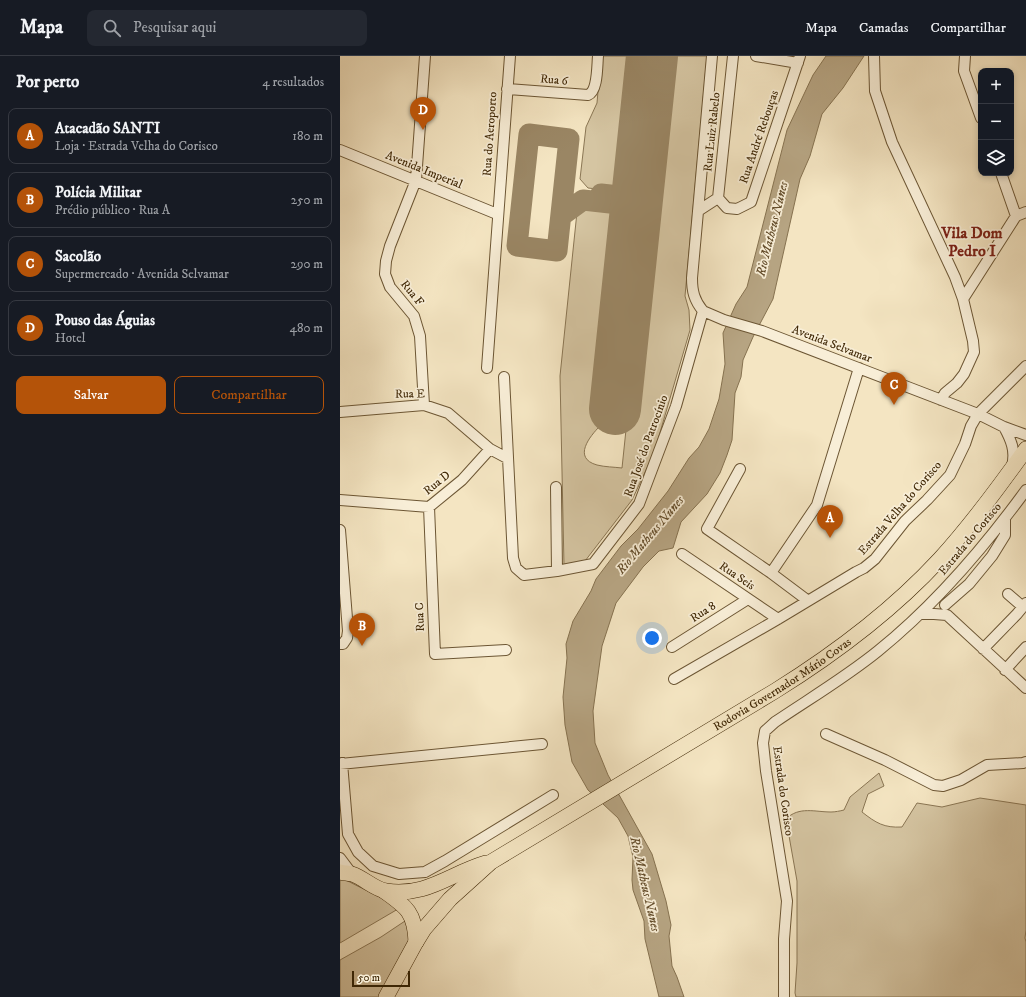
<!DOCTYPE html>
<html lang="pt">
<head>
<meta charset="utf-8">
<style>
  body { margin:0; font-family:"IM FELL DW Pica",serif; background:#242831; color:#f1f3f6 }
  .controls { position:absolute; right:12px; top:12px; display:grid; overflow:hidden; border-radius:8px; box-shadow:0 2px 6px #0003 }
  .controls button { width:36px; height:36px; display:grid; place-items:center; padding:0; border:0; border-bottom:1px solid #363941; background:#171b24; color:#f1f3f6; font:20px sans-serif }
  .scale { position:absolute; left:12px; bottom:10px; width:58px; box-sizing:border-box; padding-left:4px; border:2px solid #3f2705; border-top:0; font-size:11px; line-height:14px; white-space:nowrap; color:#3f2705; -webkit-text-stroke:3px #f8eed7; paint-order:stroke }
  .you { position:absolute; left:312px; top:582px; width:14px; height:14px; margin:-10px; border:3px solid #fff; border-radius:50%; background:#1a73e8; box-shadow:0 0 0 6px #1a73e833 }
  .badge { display:grid; place-items:center; width:26px; height:26px; border-radius:50%; background:#b45309; color:#fff; font-size:13px; font-weight:700 }
  .pin { position:absolute; translate:-50% -33px; filter:drop-shadow(0 1px 2px #0008) }
  .pin::after { content:''; position:absolute; top:21px; width:14px; height:12px; background:inherit; clip-path:polygon(0 0,100% 0,50% 100%) }
  .list { margin:0; padding:0; list-style:none }
  h2 { display:flex; justify-content:space-between; align-items:center; height:52px; margin:0; padding:0 16px; font-size:17px }
  h2 small { font-size:13px; font-weight:400; color:#9ea1a6 }
  .list li { display:grid; grid-template-columns:26px 1fr auto; gap:12px; align-items:center; box-sizing:border-box; height:56px; margin:0 8px 8px; padding:0 8px; border:1px solid #363941; border-radius:8px }
  .list b { display:block; font-size:15px; white-space:nowrap }
  .list p { margin:0; font-size:13px; white-space:nowrap; color:#9ea1a6 }
  .list em { font-size:13px; font-style:normal; color:#9ea1a6 }
  .actions { display:flex; gap:8px; padding:12px 16px }
  .actions a { flex:1; padding:9px 0; border:1px solid #b45309; border-radius:8px; text-align:center; font-size:14px; color:#b45309 }
  .actions .main { background:#b45309; color:#fff }
  .icon { flex:none; width:22px; height:22px; fill:none; stroke:currentColor; stroke-width:2; stroke-linecap:round; stroke-linejoin:round }
  .map { position:relative; flex:none; width:686px; height:941px; overflow:hidden }
  header { display:flex; align-items:center; gap:24px; box-sizing:border-box; height:56px; padding:0 20px; background:#171b24; border-bottom:1px solid #363941 }
  header strong { font-size:19px }
  nav { display:flex; gap:22px; margin-inline-start:auto; font-size:14px }
  .search { width:280px; height:36px; background:#242831; display:flex; align-items:center; gap:10px; box-sizing:border-box; padding:0 14px; border-radius:8px; color:#9ea1a6; font-size:15px }
  main { display:flex }
  aside { flex:1; background:#171b24 }
  .map>svg:first-child { display:block }
  .green { fill:#d5c5a2; stroke:#8a7654 }
  .water { fill:#b6a482; stroke:#867250 }
  .lines { fill:none; stroke-linecap:round; stroke-linejoin:round }
  .taxiway { stroke:#9a8664; stroke-width:21 }
  .runway { stroke:#9a8664; stroke-width:52 }
  .minor-casing { stroke:#6c5634; stroke-width:12 }
  .highway-casing { stroke:#3f2705; stroke-width:16 }
  .minor { stroke:#f8eed7; stroke-width:10 }
  .highway { stroke:#f4e5c2; stroke-width:15 }
  .labels { text-anchor:middle; dominant-baseline:central; stroke-width:3.5; stroke-linejoin:round; paint-order:stroke }
  .street-label { font-size:12px; fill:#3f2705; stroke:#f8eed7 }
  .water-label { font-size:13px; font-style:italic; fill:#634c2a; stroke:#f8eed7 }
  .district-label { font-size:16px; font-weight:bold; fill:#7a1f14; stroke:#f8eed7 }
</style>
</head>
<body>
<header>
<strong>Mapa</strong>
<div class="search"><svg class="icon" aria-label="search" viewBox="0 0 24 24"><circle cx="10" cy="10" r="6"/><path d="M15 15l6 6"/></svg>Pesquisar aqui</div>
<nav><a>Mapa</a><a>Camadas</a><a>Compartilhar</a></nav>
</header>
<main>
<aside>
<h2>Por perto<small>4 resultados</small></h2>
<ul class="list">
<li><span class="badge">A</span><div><b>Atacadão SANTI</b><p>Loja · Estrada Velha do Corisco</p></div><em>180 m</em></li>
<li><span class="badge">B</span><div><b>Polícia Militar</b><p>Prédio público · Rua A</p></div><em>250 m</em></li>
<li><span class="badge">C</span><div><b>Sacolão</b><p>Supermercado · Avenida Selvamar</p></div><em>290 m</em></li>
<li><span class="badge">D</span><div><b>Pouso das Águias</b><p>Hotel</p></div><em>480 m</em></li>
</ul>
<div class="actions"><a class="main">Salvar</a><a>Compartilhar</a></div>
</aside>
<div class="map">
<svg width="686" height="941" viewBox="0 0 686 941">
  <rect width="100%" height="100%" fill="#f4e5c2"/>
  <filter id="stains"><feTurbulence type="fractalNoise" baseFrequency=".005" numOctaves="4"/><feColorMatrix values="0 0 0 0 .2 0 0 0 0 .09 0 0 0 0 .02 0 0 0 .5 -.17"/></filter>
  <radialGradient id="worn" r=".72"><stop offset=".6" stop-color="#630" stop-opacity="0"/><stop offset="1" stop-color="#630" stop-opacity=".3"/></radialGradient>
  <path class="green" d="M261 0H299L286 129 276 135 248 132 240 123 246 71 257 47Z
    M325 0H367L345 240 349 254 350 274 314 397 292 444 245 505 224 510 220 320 237 156 246 149 276 153 282 163 260 370C250 380 232 402 257 409 265 411 274 411 282 412Z
    M539 717 544 730 528 738 522 756C536 767 544 772 562 771L577 747 602 751 640 742 686 749V874L685 882 686 886V941H456L455 937 457 907V825L446 763C459 750 475 756 491 756 495 756 500 755 504 754L510 741Z
    M0 821 45 844 58 853 0 887Z
    M65 865 71 880 39 941H0V904L41 881Z"/>
  <path class="water" d="M486 0H524L503 32 482 58 470 100 460 123 433 243 413 281 403 304 401 321 395 337 392 384 387 399 380 417 367 438 341 466 333 492 319 495 303 511 276 547 262 590 253 655 255 687 268 719 312 798 326 845 331 869 329 880 332 910 337 921 344 941H319L305 883 304 865 293 834 292 824 293 801 288 780 278 762 248 734 232 706 225 669 223 641 227 602 226 588 233 565 251 535 256 523 281 490 298 473 328 435 349 402 359 391 369 373 379 343 385 308 383 277 396 248 407 231 447 74 473 19Z"/>
  <g class="lines">
    <path class="taxiway" d="M189 78 229 83 217 195 177 190Z
      M261 138 279 140 298 132
      M221 160 243 144 279 148 294 167"/>
    <path class="runway" d="M275 353 312 0"/>
    <g class="minor-casing">
      <path id="minor" d="M393 0 378 142 387 152 397 153 411 146 460 0
        M416 0 458 7
        M534 0 535 35 552 86 615 221 623 243 633 285 634 296 624 318 617 327 605 337 601 344
        M625 0 624 15 641 62
        M167 33 248 39C258 35 257 10 258 0
        M0 94 157 158
        M661 117 676 160
        M358 155 378 142
        M623 243 676 160 686 156
        M363 255 384 264 422 275 638 358 664 371 686 379
        M147 312 170 0
        M164 321 173 502 176 512 184 519 217 515 253 508 299 448 336 350 363 255C354 244 352 235 352 222L372 0
        M84 349 80 280 74 260 50 231 45 218 46 205 50 190 76 124 85 0
        M0 356 84 349 108 357 150 393 167 402
        M664 371C671 384 676 395 672 410
        M400 413 367 473 431 517
        M216 431 217 515
        M0 444 89 451 122 424 150 393
        M89 451 95 598 166 594
        M0 474 8 575 7 582 3 588H0
        M342 498 438 563
        M668 538 683 551
        M467 544 431 517 477 449 519 312
        M605 549 629 528 652 500 665 479V463
        M581 558H594L607 559 686 632
        M332 591 408 543
        M643 593 677 558 686 547
        M665 614 686 591
        M334 623 438 563 516 516 524 512 535 503 565 465 587 444 610 419 625 388 631 370 638 358 686 310
        M486 678 545 704 594 729 603 730 621 724 647 709 683 707 686 706
        M2 707 8 778 18 796 33 810 59 818 85 816 105 805 213 739
        M0 708 202 688
        M0 802 12 818
        M444 941V883L447 845 426 715 423 687 425 675 435 666C469 643 506 621 538 595 595 549 643 493 686 434"/>
    </g>
    <g class="highway-casing">
      <g id="highway">
        <path d="M0 816C4 817 9 817 12 818 24 822 34 833 46 835 87 841 109 818 146 807"/>
        <path d="M44 835C67 851 75 857 76 886"/>
        <path id="s1" d="M46 941 76 886 84 873 110 843 151 806 435 635C496 597 552 555 600 503 632 468 659 431 686 393"/>
      </g>
    </g>
    <use href="#minor" class="minor"/>
    <use href="#highway" class="highway"/>
  </g>
  <g class="labels">
    <g class="street-label">
      <text transform="translate(214 24) rotate(5)">Rua 6</text>
      <text transform="translate(372 76) rotate(-84)">Rua Luiz Rabelo</text>
      <text transform="translate(150 78) rotate(-86)">Rua do Aeroporto</text>
      <text transform="translate(419 81) rotate(-71)">Rua André Rebouças</text>
      <text transform="translate(84 114) rotate(22)">Avenida Imperial</text>
      <text transform="translate(72 237) rotate(51)">Rua F</text>
      <text transform="translate(492 288) rotate(21)">Avenida Selvamar</text>
      <text transform="translate(70 338) rotate(-1)">Rua E</text>
      <text transform="translate(306 390) rotate(-70)">Rua José do Patrocínio</text>
      <text transform="translate(97 427) rotate(-39)">Rua D</text>
      <text transform="translate(560 452) rotate(-49)">Estrada Velha do Corisco</text>
      <text transform="translate(630 483) rotate(-50)">Estrada do Corisco</text>
      <text transform="translate(397 520) rotate(34)">Rua Seis</text>
      <text transform="translate(363 556) rotate(-33)">Rua 8</text>
      <text transform="translate(80 561) rotate(-92)">Rua C</text>
      <text stroke="none"><textPath href="#s1" startOffset="514">Rodovia Governador Mário Covas</textPath></text>
      <text transform="translate(443 735) rotate(82)">Estrada do Corisco</text>
    </g>
    <g class="water-label">
      <text transform="translate(432 173) rotate(-76)">Rio Matheus Nunes</text>
      <text transform="translate(310 479) rotate(-50)">Rio Matheus Nunes</text>
      <text transform="translate(305 828) rotate(77)">Rio Matheus Nunes</text>
    </g>
    <g class="district-label">
      <text x="632" y="177">Vila Dom<tspan x="632" dy="18">Pedro I</tspan></text>
    </g>
  </g>
  <rect width="100%" height="100%" filter="url(#stains)"/>
  <rect width="100%" height="100%" fill="url(#worn)"/>
</svg>
<div class="controls">
<button>+</button>
<button>−</button>
<button><svg class="icon" aria-label="layers" viewBox="0 0 24 24"><path d="M12 4l9 5-9 5-9-5zM3 14l9 5 9-5"/></svg></button>
</div>
<div class="scale">50 m</div>
<div class="you"></div>
<div class="pin badge" style="left:490px;top:482px">A</div>
<div class="pin badge" style="left:22px;top:590px">B</div>
<div class="pin badge" style="left:554px;top:349px">C</div>
<div class="pin badge" style="left:83px;top:74px">D</div>
</div>
</main>
</body>
</html>
